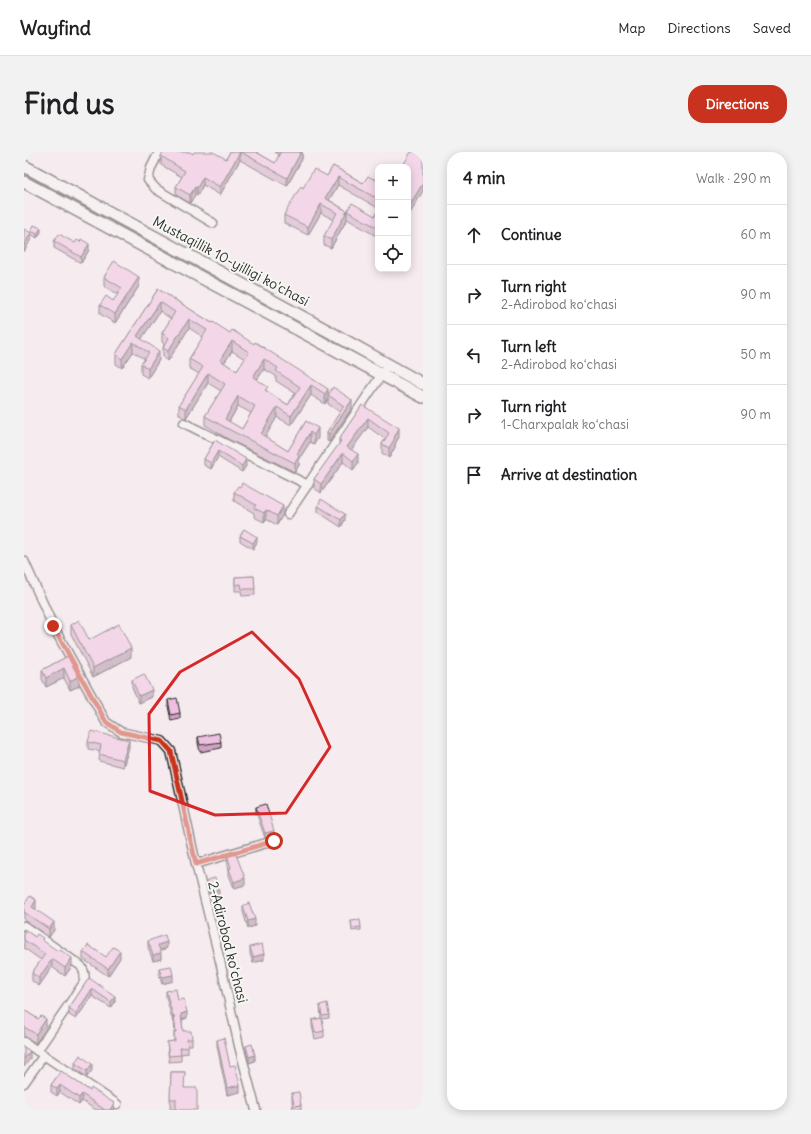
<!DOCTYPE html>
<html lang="en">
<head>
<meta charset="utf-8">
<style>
  body { margin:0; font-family:Delius,sans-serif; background:#f2f2f2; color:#202124 }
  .controls { position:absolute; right:12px; top:12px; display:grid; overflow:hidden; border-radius:8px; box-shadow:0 2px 10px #0003 }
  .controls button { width:36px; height:36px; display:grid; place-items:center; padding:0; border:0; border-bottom:1px solid #e0e0e0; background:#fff; color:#202124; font:20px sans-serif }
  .stop { position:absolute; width:12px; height:12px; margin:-9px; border:3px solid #c8321e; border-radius:50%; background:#fff }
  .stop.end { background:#c8321e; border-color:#fff; box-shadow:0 1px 4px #0008 }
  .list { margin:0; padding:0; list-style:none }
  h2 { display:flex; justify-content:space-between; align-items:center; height:52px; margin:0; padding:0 16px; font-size:17px }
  h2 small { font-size:13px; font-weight:400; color:#757577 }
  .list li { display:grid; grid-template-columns:26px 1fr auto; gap:12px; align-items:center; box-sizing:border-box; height:60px; padding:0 16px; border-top:1px solid #e0e0e0 }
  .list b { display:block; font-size:15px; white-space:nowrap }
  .list p { margin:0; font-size:13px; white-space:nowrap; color:#757577 }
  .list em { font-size:13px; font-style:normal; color:#757577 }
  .icon { flex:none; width:22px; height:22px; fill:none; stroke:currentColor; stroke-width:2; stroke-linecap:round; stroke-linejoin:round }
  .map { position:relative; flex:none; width:399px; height:958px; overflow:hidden; border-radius:16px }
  header { display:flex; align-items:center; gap:24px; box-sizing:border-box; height:56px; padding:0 20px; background:#fff; border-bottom:1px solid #e0e0e0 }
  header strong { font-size:19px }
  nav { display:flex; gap:22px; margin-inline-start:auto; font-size:14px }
  .intro { display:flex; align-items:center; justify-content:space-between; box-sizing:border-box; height:96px; padding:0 24px }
  h1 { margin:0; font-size:28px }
  .button { padding:10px 18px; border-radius:16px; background:#c8321e; color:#fff; font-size:14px; font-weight:700 }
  main { display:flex; gap:24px; padding:0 24px }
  aside { flex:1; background:#fff; border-radius:16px; box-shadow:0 2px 10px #0003 }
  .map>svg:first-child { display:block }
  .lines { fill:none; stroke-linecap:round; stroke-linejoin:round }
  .minor-casing { stroke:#2b2b2b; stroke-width:11 }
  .secondary-casing { stroke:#2b2b2b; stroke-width:14 }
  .minor { stroke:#f6f6f2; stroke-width:8 }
  .secondary { stroke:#f6f6f2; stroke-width:11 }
  .wall { fill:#cea4c1; stroke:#2b2b2b; fill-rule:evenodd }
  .shaded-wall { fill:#a7869d; stroke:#2b2b2b }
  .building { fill:#efbfe0; stroke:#2b2b2b; fill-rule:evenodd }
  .route { stroke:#c8321e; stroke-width:5 }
  .marked { fill:none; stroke:#d62828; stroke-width:3; stroke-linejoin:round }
  .labels { text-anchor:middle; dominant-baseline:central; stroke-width:4; stroke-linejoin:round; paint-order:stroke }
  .street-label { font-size:14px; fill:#2b2b2b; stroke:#f6f6f2 }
</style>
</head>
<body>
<header>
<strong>Wayfind</strong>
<nav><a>Map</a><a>Directions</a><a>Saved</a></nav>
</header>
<div class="intro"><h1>Find us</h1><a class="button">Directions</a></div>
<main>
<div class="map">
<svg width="399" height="958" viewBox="0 0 399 958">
  <rect width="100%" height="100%" fill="#f5ebee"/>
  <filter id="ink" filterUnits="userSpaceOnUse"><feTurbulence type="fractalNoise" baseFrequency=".025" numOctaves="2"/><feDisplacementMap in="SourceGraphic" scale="8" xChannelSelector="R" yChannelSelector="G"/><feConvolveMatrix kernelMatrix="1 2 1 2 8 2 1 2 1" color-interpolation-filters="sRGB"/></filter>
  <g filter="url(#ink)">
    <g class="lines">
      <g class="minor-casing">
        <path id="minor" d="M135 0 127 16 124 28 132 37 189 71
          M160 271 284 333
          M264 362 364 213
          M0 409 29 474 82 570 97 580 138 589 147 599 172 712 196 809 215 894 232 958
          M172 712 249 689
          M0 774 57 814C61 820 62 825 59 832L13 899
          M0 890 93 952
          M0 931 20 903"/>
      </g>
      <g class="secondary-casing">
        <path id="secondary" d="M0 14 306 180 399 232
          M0 30 399 245"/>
      </g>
      <use href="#minor" class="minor"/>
      <use href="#secondary" class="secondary"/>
    </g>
    <path class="wall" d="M206 0H232L251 11 255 4 254 2 251 0H278V7L263 34 216 8 196 43 179 33 173 44 171 43 166 51 152 43V35L158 25 137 13V4L169 2 202 7Z
      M309 14 339 31 354 29V56L314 33 305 48 323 59 351 64 354 58V85L323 67 307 96 300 93V84L310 68 297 61 284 83 260 71V63L279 36 303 24Z
      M7 79 17 80 13 86 7 82V87Z
      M30 89 51 91 65 98 57 111 30 96Z
      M80 125 115 134 91 171 76 162V153L89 149 94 143 80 134Z
      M134 137 188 171 328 256 305 290 303 289V280L316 260 304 252V247L301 252 287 243 267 273 253 265 241 285 264 299 282 269 294 286 290 292 286 290 275 307V313L271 320 204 287 181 273V264L197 239 184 231 162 266H160L155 262V253L175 222 165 216V207L179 185 165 176 144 209 139 205V196L140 192 138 190V181L147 167 136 159 117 187 135 208 124 226 117 222V212L121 207 109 200 98 216 92 212V202ZM208 199 221 207 213 219 200 211ZM240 217 252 224V229L271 241 264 253 244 240 233 228ZM214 254 227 261 218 277 205 270Z
      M338 253 375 285 371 292V295L365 306 358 301V292L361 287 344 275 327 298 334 311 329 318 319 310 297 341 290 336V327L315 292V287Z
      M191 288 222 314 218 320 194 305 187 317 180 313V307Z
      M210 340 259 362 253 373 242 367 240 370 230 365V361L210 349Z
      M294 354 321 368 317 375 294 360Z
      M216 384 233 390 229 397 216 389Z
      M230 424 231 443 218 444 217 439H211V425Z
      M47 473 65 488 107 505 69 525 47 482Z
      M44 504 55 534 46 538 40 526 22 535 18 527V518Z
      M108 528 128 545 115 551 108 535Z
      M144 548 156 561V567L147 569 144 554Z
      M174 585 197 590V596L176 600 174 591Z
      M64 590 105 595 99 615 75 609 76 599 64 597Z
      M232 655 250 684 241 686 232 660Z
      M203 702 221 733 210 736 205 723V718L203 709Z
      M183 728 195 742 186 745 183 734Z
      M0 750 12 756 11 758 30 778 25 785 0 768Z
      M219 754 231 774 224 776 219 760Z
      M327 769 337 775V778L328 779Z
      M0 777 11 785 19 789 48 814 41 824 28 815 15 834 8 829V821L17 808 0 796Z
      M124 789 143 796 136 799 137 807 129 809 124 795Z
      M226 795 240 808 229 811 226 802Z
      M59 800 82 805 96 806 84 824 59 807Z
      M135 816 149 829 138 832 135 823Z
      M65 826 91 850 87 856 68 844 52 867 45 863V856Z
      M142 839 154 848 163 866 158 868 159 879 168 887V893H164V901L157 902V909L145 910 143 890 150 889V880H151L150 869 149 870 142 845Z
      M296 853 305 863V866L298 867 300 879V885L291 887 288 874V868L297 866Z
      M0 858 14 867 22 877 12 891 0 884Z
      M193 888 206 914 216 940 203 943 193 894Z
      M222 894 231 909 225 911 222 899Z
      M51 911 68 918 63 925 51 917Z
      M37 919 66 939 90 951V958H72L58 949 55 953 36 940 33 944 27 940V933Z
      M147 920H161L152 957H146Z
      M268 941 277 953V958H269L268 948Z"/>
    <path class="shaded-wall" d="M216 0V8L196 43V35Z
      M277 0H278V7L263 34V26Z
      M179 25V33L173 44V36Z
      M314 25V33L301 55V46Z
      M399 31V39L384 65V56Z
      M171 35V43L166 51V43Z
      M297 52V61L284 83V75Z
      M323 59V67L307 96V88Z
      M17 76V80L13 86V82Z
      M7 81V87L0 100V93Z
      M65 92V98L57 111V105Z
      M115 125V134L91 171V162Z
      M136 150V159L113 194V184Z
      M165 167V176L144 209V199Z
      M208 189V199L196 217V208Z
      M109 190V200L98 216V207Z
      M135 199V208L124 226V217Z
      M240 207V217L229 234V225Z
      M184 221V231L162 266V257Z
      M287 233V243L267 273V264Z
      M304 237V247L301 252V242Z
      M214 244V254L201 276V267Z
      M328 248V256L305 290V282Z
      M253 255V265L237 292V282Z
      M344 266V275L323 304V295Z
      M294 276V286L290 292V283Z
      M375 276V285L371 292V295L365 306V296Z
      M286 280V290L275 307V313L271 320V311L273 302Z
      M194 299V305L187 317V311Z
      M319 301V310L297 341V332Z
      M334 302V311L329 318V309Z
      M222 307V314L218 320V314Z
      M259 354V362L253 373V364Z
      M242 358V367L240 370V361Z
      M321 362V368L317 375V368Z
      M233 385V390L229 397V391Z
      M107 496V505L69 525V516Z
      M40 516V526L22 535V526Z
      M55 524V534L46 538V529Z
      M128 538V545L115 551V544Z
      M105 588V595L99 615V608Z
      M250 679V684L241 686V681Z
      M221 726V733L210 736V730Z
      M195 737V742L186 745V740Z
      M12 748V756L8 763V755Z
      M231 767V774L224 776V769Z
      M30 770V778L25 785V777Z
      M143 790V796L134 799V793Z
      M96 799V806L84 824V817Z
      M137 801V807L129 809V803Z
      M240 802V808L229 811V805Z
      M48 806V814L41 824V816Z
      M28 807V815L15 834V826Z
      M149 823V829L138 832V825Z
      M68 837V844L52 867V861Z
      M91 844V850L87 856V850Z
      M163 860V866L157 868V862Z
      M150 863V869L149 870V864Z
      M22 867V877L12 891V882Z
      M6 899V907L0 915V907Z
      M231 903V909L225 911V905Z
      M68 912V918L63 925V919Z
      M36 933V940L33 944V937Z
      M216 933V940L203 943V936Z
      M58 942V949L55 953V946Z
      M1 950V957L0 958V952Z
      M90 951V958H86Z"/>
    <path class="building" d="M139 0H166L169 2 170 0H189L202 7 206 0H216L196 35 179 25 173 36 171 35 166 43 152 35 161 19 137 4Z
      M217 0H232L251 11 256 1V0H277L263 26Z
      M387 0H399V31L384 56V15H378Z
      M309 14 339 31 344 24 354 29V47L314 25 301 46 323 59 307 88 300 84 313 61 297 52 284 75 260 63 277 34 279 36 290 17 303 24Z
      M328 51 351 64 354 58V76L323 59Z
      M10 73 17 76 13 82 7 79Z
      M0 77 7 81 0 93Z
      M35 82 51 91 53 88 56 90 57 87 65 92 57 105 30 89Z
      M90 109 115 125 91 162 76 153 82 144 89 149 98 136 80 125Z
      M134 137 188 171 189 170 206 181 208 178 230 192 231 190 304 237 301 242 287 233 267 264 253 255 237 282 264 299 282 269 294 276 290 283 286 280 273 302 275 304 271 311 204 277 181 264 201 232 184 221 162 257 160 256 155 253 179 215 165 207 183 178 165 167 144 199 139 196 145 186 138 181 151 160 136 150 113 184 135 199 124 217 117 212 125 201 109 190 98 207 92 202ZM208 189 225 200 213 219 196 208ZM240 207 254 216 252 219 276 235 264 253 241 238 244 235 229 225ZM214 244 231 254 218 277 201 267Z
      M309 235 328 248 305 282 303 280 320 254 304 243Z
      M338 253 375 276 370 286H371L365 296 358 292 365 281 344 266 323 295 334 302 329 309 319 301 297 332 290 327 317 289 315 287Z
      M191 288 222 307 218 314 194 299 187 311 180 307Z
      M218 331 259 354 253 364 242 358 240 361 230 356 232 353 210 340 214 334 216 335Z
      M297 347 321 362 317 368 294 354Z
      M220 377 233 385 229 391 216 384Z
      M230 424 231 437H218L217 432 211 433V425Z
      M55 468 65 488 95 472 107 496 69 516 47 473Z
      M44 504 55 524 46 529 40 516 22 526 18 518Z
      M120 522 128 538 115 544 108 528Z
      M153 546 156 561 147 563 144 548Z
      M67 579 105 588 99 608 75 602 77 593 64 590Z
      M195 581 197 590 176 593 174 585Z
      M242 652 250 679 241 681 232 655Z
      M211 700 221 726 210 730 205 717 207 716 203 702Z
      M191 726 195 737 186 740 183 728Z
      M6 744 12 748 8 755 30 770 25 777 0 760V750L1 751Z
      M225 751 231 767 224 769 219 754Z
      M336 768 337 775 328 776 327 769Z
      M0 777 11 785 13 782 19 786 18 788 34 799 35 797 48 806 41 816 28 807 15 826 8 821 21 802 0 788Z
      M141 783 143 790 134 793 137 801 129 803 124 789Z
      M238 792 240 802 229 805 226 795Z
      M64 793 82 805 89 795 96 799 84 817 59 800Z
      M147 814 149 823 138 825 135 816Z
      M65 826 91 844 87 850 68 837 52 861 45 856Z
      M152 837 154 848 160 847 163 860 157 862 159 879H167L168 887H163L164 895 156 896 157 903 145 904 143 890 151 889 150 880H152L150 863 149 864 142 839Z
      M303 851 305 863 298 864 296 853Z
      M0 858 14 867 17 864 22 867 12 882 0 875Z
      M298 866 300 879 291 881 288 868Z
      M200 886 206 914 211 913 216 933 203 936 193 888Z
      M228 892 231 903 225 905 222 894Z
      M0 895 6 899 0 907Z
      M56 903 68 912 63 919 51 911Z
      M37 919 66 939 67 936 90 951 86 958H81L58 942 55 946 36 933 33 937 27 933Z
      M147 920H161L160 936H173V958H152V947H146Z
      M275 940 277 953 270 954 268 941Z"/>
  </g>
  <g class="lines" filter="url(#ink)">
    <path class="route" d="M29 474 82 570 97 580 138 589 147 599 172 712 250 689"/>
  </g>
  <path d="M0 0H399V958H0ZM228 480 275 527 306 595 262 661 191 663 126 639 125 562 156 520Z" fill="#f5ebee" fill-opacity=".55" fill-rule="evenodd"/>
  <path class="marked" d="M228 480 275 527 306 595 262 661 191 663 126 639 125 562 156 520Z"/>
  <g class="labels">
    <g class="street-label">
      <text transform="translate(207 109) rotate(28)">Mustaqillik 10-yilligi ko'chasi</text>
      <text transform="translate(204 790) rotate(76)">2-Adirobod koʻchasi</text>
    </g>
  </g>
</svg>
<div class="controls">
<button>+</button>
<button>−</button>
<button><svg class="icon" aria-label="locate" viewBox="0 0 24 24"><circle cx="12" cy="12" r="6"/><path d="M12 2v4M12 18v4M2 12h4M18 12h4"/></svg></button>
</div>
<div class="stop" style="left:250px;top:689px"></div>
<div class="stop end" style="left:29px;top:474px"></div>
</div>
<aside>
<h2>4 min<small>Walk · 290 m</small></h2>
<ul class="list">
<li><svg class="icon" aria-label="ahead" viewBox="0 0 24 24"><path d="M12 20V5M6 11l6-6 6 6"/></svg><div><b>Continue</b></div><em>60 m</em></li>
<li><svg class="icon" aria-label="right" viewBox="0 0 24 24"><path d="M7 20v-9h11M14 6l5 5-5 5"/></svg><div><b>Turn right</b><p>2-Adirobod koʻchasi</p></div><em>90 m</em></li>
<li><svg class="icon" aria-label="left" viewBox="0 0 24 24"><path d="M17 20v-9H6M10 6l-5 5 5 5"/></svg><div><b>Turn left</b><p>2-Adirobod koʻchasi</p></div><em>50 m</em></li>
<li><svg class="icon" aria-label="right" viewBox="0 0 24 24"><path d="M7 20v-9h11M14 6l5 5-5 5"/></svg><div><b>Turn right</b><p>1-Charxpalak koʻchasi</p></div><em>90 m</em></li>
<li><svg class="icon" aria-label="arrive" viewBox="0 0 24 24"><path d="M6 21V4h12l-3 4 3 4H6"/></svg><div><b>Arrive at destination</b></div></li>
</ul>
</aside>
</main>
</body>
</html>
